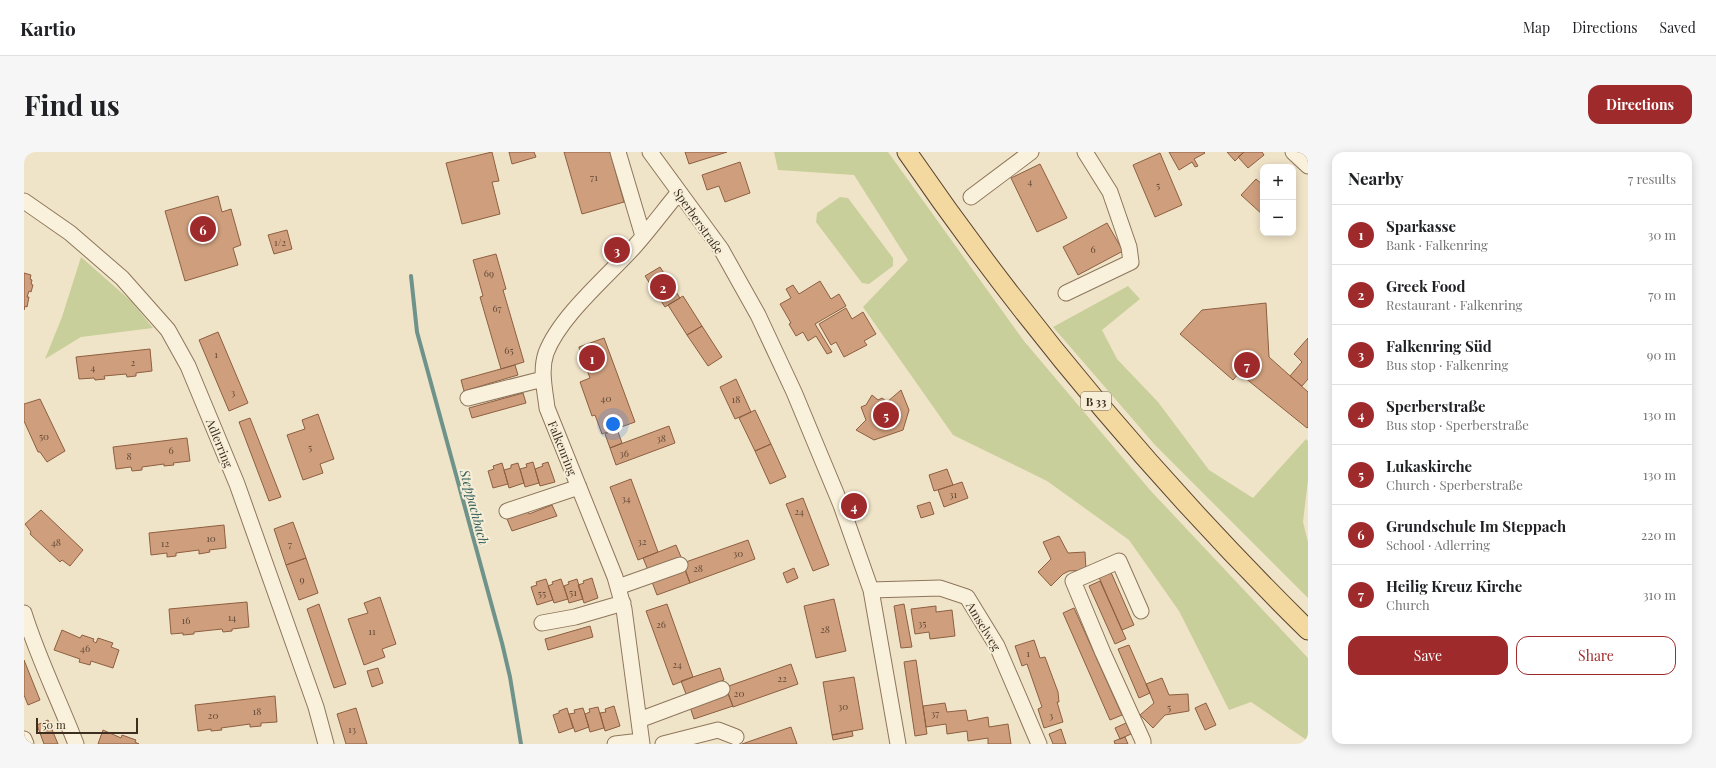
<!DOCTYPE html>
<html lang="en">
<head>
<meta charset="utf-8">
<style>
  body { margin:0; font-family:"Playfair Display",serif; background:#f6f6f6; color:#202124 }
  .controls { position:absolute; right:12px; top:12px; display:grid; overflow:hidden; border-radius:8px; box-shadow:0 2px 10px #0003 }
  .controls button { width:36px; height:36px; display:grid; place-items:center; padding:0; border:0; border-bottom:1px solid #e0e0e0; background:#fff; color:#202124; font:20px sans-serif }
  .scale { position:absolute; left:12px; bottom:10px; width:102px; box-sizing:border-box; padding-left:4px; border:2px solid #3d2e20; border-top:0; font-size:11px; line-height:14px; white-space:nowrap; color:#3d2e20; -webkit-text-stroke:3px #f7eed8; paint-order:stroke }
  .you { position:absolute; left:589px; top:272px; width:14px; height:14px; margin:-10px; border:3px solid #fff; border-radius:50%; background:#1a73e8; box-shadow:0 0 0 6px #1a73e833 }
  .badge { display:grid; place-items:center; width:26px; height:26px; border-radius:50%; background:#9e2a2b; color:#fff; font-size:13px; font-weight:700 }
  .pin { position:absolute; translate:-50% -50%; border:2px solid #fff; box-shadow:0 1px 4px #0006 }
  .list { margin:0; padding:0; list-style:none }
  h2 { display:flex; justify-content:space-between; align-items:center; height:52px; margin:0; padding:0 16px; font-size:17px }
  h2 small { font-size:13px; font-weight:400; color:#757577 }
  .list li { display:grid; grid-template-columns:26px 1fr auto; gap:12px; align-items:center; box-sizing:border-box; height:60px; padding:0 16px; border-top:1px solid #e0e0e0 }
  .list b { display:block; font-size:15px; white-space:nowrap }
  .list p { margin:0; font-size:13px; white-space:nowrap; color:#757577 }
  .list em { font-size:13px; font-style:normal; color:#757577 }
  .actions { display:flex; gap:8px; padding:12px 16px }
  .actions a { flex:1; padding:9px 0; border:1px solid #9e2a2b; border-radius:12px; text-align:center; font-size:14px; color:#9e2a2b }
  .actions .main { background:#9e2a2b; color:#fff }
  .map { position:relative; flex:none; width:1284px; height:592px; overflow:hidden; border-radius:12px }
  header { display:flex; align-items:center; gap:24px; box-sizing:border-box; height:56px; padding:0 20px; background:#fff; border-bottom:1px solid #e0e0e0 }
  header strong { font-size:19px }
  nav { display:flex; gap:22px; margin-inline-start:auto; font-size:14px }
  .intro { display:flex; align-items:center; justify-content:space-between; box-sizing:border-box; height:96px; padding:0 24px }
  h1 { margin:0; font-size:28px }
  .button { padding:10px 18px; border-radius:12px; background:#9e2a2b; color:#fff; font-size:14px; font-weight:700 }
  main { display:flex; gap:24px; padding:0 24px }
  aside { flex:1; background:#fff; border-radius:12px; box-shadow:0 2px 10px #0003 }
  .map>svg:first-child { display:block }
  .green { fill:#c9cf9b }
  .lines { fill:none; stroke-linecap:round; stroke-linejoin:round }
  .stream { stroke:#6f938a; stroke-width:4 }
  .building { fill:#cf9f7d; stroke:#8d5f41 }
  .minor-casing { stroke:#8d765c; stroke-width:17 }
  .major-casing { stroke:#5b4430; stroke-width:21 }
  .minor { stroke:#faf1dc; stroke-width:15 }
  .major { stroke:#f3d9a0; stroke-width:19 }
  .labels { text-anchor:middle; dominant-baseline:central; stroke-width:4; stroke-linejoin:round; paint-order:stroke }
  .number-label { font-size:10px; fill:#624a37 }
  .shield { fill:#f7eed8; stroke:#756857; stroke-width:1 }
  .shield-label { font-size:11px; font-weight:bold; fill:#3d2e20 }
  .street-label { font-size:12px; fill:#3d2e20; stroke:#f7eed8 }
  .water-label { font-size:13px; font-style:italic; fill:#2f5d5a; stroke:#f7eed8 }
</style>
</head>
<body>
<header>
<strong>Kartio</strong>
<nav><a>Map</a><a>Directions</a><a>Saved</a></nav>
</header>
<div class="intro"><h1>Find us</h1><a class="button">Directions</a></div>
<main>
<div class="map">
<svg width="1284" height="592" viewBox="0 0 1284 592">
  <rect width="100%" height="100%" fill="#f0e4c8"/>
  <path class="green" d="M750 0H864L1000 189 1126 338 1284 506V589L1227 550 1205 558 1155 459 1105 388 1023 329 929 283 839 155 884 108 830 23 754 18Z
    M816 45 824 46 869 106V114L845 132 838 131 792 70 793 61Z
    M57 105 107 149 129 176 57 185 21 207 38 165Z
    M1104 134 1116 147 1078 178 1093 207 1134 250 1185 318 1229 346 1282 287 1284 289V328L1279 370 1284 390V446L1131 293 1029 175Z"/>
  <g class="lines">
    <path class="stream" d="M387 124 393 180 478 491 486 525 497 592"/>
  </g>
  <path class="building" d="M468 0 475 29 468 30 476 62 438 72 422 11Z
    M485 0H510L512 5 488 12Z
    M540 0H586L600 50 558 62Z
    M661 0H703L665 12Z
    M1145 0H1180L1181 1 1170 7 1174 14 1171 15 1168 10 1155 18Z
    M1203 0H1220L1211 9Z
    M1220 0H1238L1240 3 1224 16 1214 5Z
    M1136 1 1158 53 1131 65 1109 13Z
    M716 10 726 41 701 50 695 34 683 38 678 23Z
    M1016 12 1043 66 1013 80 987 26Z
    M1232 27 1239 33V63L1217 43Z
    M194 44 198 60 207 57 217 93 209 96 214 113 161 129 141 59Z
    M1083 71 1099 99 1054 123 1039 95Z
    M263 78 268 97 250 102 244 83Z
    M472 102 482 137 479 138 500 210 477 217 456 145 459 144 449 108Z
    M636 115 656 146 641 155 621 124Z
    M0 121 7 123 6 127 8 128 7 132 9 133 7 140 5 139 3 145H5L3 155 1 154 0 158Z
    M796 129 807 147 815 142 822 154 791 172 808 200 803 202 792 184 784 189 779 180 772 184 765 172 767 171 756 152 767 146 762 137 769 133 775 142Z
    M659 144 678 174 663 183 644 153Z
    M1242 151 1245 205 1284 240V275L1283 276 1215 221 1209 228 1156 182 1178 158Z
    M822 156 828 167 839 160 852 182 840 189 843 193 820 205 812 190 807 193 795 172Z
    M678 174 698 205 684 214 663 183Z
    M194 180 224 251 205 259 175 188Z
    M580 186 611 270 578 282 571 263 568 264 556 230 566 226 558 204 556 205 555 200H556L555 195Z
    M1284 186V227L1278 234 1266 224 1278 210 1270 202Z
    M126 197 128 219 112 221V224L103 225 102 222 80 224 81 227 71 228 70 226 55 227 52 205Z
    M491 213 494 223 440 239 437 228Z
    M712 227 727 260 711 267 696 235Z
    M877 238 885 258 879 278 850 288 832 278 842 268 837 255 842 253 848 243 854 248 858 246 863 250Z
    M499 241 502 251 448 266 445 256Z
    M16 247 41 299 23 310 16 300H14L0 269V252Z
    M731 258 747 292 731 299 715 266Z
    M294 262 310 307 296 312 299 321 279 328 263 283 281 277 278 268Z
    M226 266 257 345 245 349 215 270Z
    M645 274 651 291 592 313 586 296Z
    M593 277 598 291 586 296 581 282Z
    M163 286 166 309 149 311 150 313 140 314V312L118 315V318L108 319 107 315 92 317 89 295Z
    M747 292 762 325 746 332 731 299Z
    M509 310 515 331 501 335 496 317 503 315 502 312Z
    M524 310 531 330 516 334 511 317 519 314 518 312Z
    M478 311 484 332 469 336 464 319 470 317 469 314Z
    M494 311 500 331 485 336 480 318 487 316V313Z
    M923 317 929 333 910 339 905 323Z
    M607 327 634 400 614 408 586 335Z
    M938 330 944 346 920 355 914 338Z
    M779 346 805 413 789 419 762 352Z
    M906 350 910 362 897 366 893 354Z
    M528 353 533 364 488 379 483 367 504 359 505 362Z
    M17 358 59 398 46 414 38 408 36 410 6 382 7 380 1 372Z
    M269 370 282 406 262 413 250 377Z
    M200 373 202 396 185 398 186 400 175 402V398L152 401V404L143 405V401L127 403 125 381Z
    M1035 384 1044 401 1061 400 1062 418 1045 419 1039 422 1027 434 1014 420 1027 407 1019 390Z
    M724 388 731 407 666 431 659 411Z
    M652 393 657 405 624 418 619 406Z
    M282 406 294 441 275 448 262 413Z
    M770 416 774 426 763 431 759 421Z
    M661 418 666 431 633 443 628 430Z
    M1086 418 1110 473 1098 478 1074 423Z
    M568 426 574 446 560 451 554 433 560 431 559 429Z
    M522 427 529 448 513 453 507 435 513 433 512 430Z
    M537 427 544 447 530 451 524 434 529 432 528 430Z
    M553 427 559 447 545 451 540 434 545 432 544 430Z
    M1076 429 1102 487 1091 492 1065 434Z
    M356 445 372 492 358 497 361 505 340 513 324 467 344 461 340 451Z
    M810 447 822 499 792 506 780 454Z
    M223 450 225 475 208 477V479L199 480 198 477 170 480V482L159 483V481L147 482 145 457Z
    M295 452 322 532 310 536 283 457Z
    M643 452 669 525 649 533 622 459Z
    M880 452 888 495 877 496 870 454Z
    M912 454V460L928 458 931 484 906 487 905 480 891 482 887 457Z
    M1050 456 1098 563 1086 568 1039 461Z
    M566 474 569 485 524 498 521 487Z
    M38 478 56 486 58 483 70 487 69 489 72 491 74 486 89 491 87 495 95 498 89 516 67 509 66 513 55 510 56 507 30 498Z
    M1010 488 1016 506 1021 505 1034 540 1035 550H1033L1039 570 1020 576 1014 557 1018 555 1003 512 998 514 991 494Z
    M1105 493 1126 541 1115 546 1094 497Z
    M0 508 16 548 4 553 0 543Z
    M892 508 903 582 891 584 880 510Z
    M767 512 774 532 709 555 702 535Z
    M354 516 359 531 348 535 343 519Z
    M696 516 700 528 662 542 657 529Z
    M830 525 839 577 808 583 799 530Z
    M1138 526 1145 543 1164 542 1165 559 1141 563 1129 576 1116 563 1130 551 1122 532Z
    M704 542 709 554 670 567 666 555Z
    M251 544 253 570 237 571V574L226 575V572L197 576 198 578 187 579V577L174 579 171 553Z
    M921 551 923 560 942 558 944 569 964 565 965 575 984 572 987 592H964V586L944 589 943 579 923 582 922 572 902 575 899 554Z
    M1182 551 1192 573 1181 578 1171 556Z
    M590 554 596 574 581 579 576 561 582 560 581 557Z
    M574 555 580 576 566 580 561 562 566 560 565 557Z
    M332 556 343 592H322L313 562Z
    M543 556 549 576 535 581 529 563 535 561V559Z
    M559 556 565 575 551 580 545 562 551 561 550 558Z
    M24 568 34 592H20L13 573Z
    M1102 571 1107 582 1096 587 1091 576Z
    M767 575 773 592H718Z
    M1037 577 1042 592H1029L1025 582Z
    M79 578 97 586 98 583 112 588 111 590 115 592H74Z
    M828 579 829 584 809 588 808 583Z
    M1101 585 1104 592H1091L1090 589Z"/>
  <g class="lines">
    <g class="minor-casing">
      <path id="minor" d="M594 0 619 84
        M626 0 697 97 734 163 770 240 817 353 847 438 874 592
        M1269 0 1284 14
        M947 45 1007 0
        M0 49 46 81 98 126 144 178 164 214 213 332 292 555 302 592
        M1042 141 1107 110 1105 95 1086 40 1061 0
        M444 246 519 227
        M483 359 555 335
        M594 435 656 413
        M847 438 916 436 943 445 973 494 1015 592
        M1117 459 1095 409 1049 429 1079 501 1119 589V592
        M0 461C14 506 35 548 52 592
        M518 471 551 465 599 451
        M615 568 698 537
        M0 587 2 592
        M591 592 617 589
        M618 592 600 457 591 425 523 256C521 238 516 219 522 201 536 164 584 124 611 94 626 77 640 58 655 40
        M639 592 694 578 712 585"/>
    </g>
    <g class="major-casing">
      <path id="major" d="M883 0C1001 172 1136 332 1284 478"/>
    </g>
    <use href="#minor" class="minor"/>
    <use href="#major" class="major"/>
  </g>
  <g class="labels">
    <g class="number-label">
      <text x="570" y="25">71</text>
      <text x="1006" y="29">4</text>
      <text x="1134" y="33">5</text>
      <text x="256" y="90">1/2</text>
      <text x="1069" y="97">6</text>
      <text x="465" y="121">69</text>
      <text x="473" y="156">67</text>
      <text x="485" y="198">65</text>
      <text x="192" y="202">1</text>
      <text x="109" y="210">2</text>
      <text x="69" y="215">4</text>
      <text x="209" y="240">3</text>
      <text x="582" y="246">40</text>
      <text x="712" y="247">18</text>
      <text x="20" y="284">50</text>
      <text x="637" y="286">38</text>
      <text x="286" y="295">5</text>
      <text x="147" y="298">6</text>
      <text x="600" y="301">36</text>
      <text x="105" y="304">8</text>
      <text x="929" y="342">31</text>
      <text x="602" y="346">34</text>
      <text x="775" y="359">24</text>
      <text x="187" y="386">10</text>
      <text x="618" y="389">32</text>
      <text x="32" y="390">48</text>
      <text x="141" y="391">12</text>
      <text x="266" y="392">7</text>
      <text x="714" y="401">30</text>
      <text x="674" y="416">28</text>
      <text x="278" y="427">9</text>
      <text x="549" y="440">51</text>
      <text x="518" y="441">55</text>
      <text x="208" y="465">14</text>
      <text x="162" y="468">16</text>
      <text x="898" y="471">35</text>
      <text x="637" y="472">26</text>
      <text x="801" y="477">28</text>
      <text x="348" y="479">11</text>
      <text x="61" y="496">46</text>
      <text x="1004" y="501">1</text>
      <text x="653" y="512">24</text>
      <text x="758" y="526">22</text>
      <text x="715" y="541">20</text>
      <text x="819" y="554">30</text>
      <text x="1145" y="555">5</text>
      <text x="233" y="559">18</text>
      <text x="911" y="561">37</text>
      <text x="189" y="563">20</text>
      <text x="1027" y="563">3</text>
      <text x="328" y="577">13</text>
    </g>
    <rect class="shield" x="1057" y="240" width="30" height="18" rx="3"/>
    <g class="shield-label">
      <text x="1072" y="249">B 33</text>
    </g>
    <g class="street-label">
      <text transform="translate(675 69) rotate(55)">Sperberstraße</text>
      <text transform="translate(196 291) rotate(68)">Adlerring</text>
      <text transform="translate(539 296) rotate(68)">Falkenring</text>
      <text transform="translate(960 474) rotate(59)">Amselweg</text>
    </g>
    <g class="water-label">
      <text transform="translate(451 355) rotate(75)">Steppachbach</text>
    </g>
  </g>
</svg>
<div class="controls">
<button>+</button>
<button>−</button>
</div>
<div class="scale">50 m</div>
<div class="you"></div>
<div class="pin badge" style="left:568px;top:206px">1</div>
<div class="pin badge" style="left:639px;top:135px">2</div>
<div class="pin badge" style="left:593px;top:98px">3</div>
<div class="pin badge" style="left:830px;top:354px">4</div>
<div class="pin badge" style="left:862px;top:263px">5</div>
<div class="pin badge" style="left:179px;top:77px">6</div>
<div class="pin badge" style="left:1223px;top:213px">7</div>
</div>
<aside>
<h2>Nearby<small>7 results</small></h2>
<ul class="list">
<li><span class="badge">1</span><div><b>Sparkasse</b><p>Bank · Falkenring</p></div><em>30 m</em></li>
<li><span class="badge">2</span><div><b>Greek Food</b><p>Restaurant · Falkenring</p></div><em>70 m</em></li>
<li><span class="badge">3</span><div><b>Falkenring Süd</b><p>Bus stop · Falkenring</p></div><em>90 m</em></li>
<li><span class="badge">4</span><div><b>Sperberstraße</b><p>Bus stop · Sperberstraße</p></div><em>130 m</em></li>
<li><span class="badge">5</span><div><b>Lukaskirche</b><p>Church · Sperberstraße</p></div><em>130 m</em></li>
<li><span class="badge">6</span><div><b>Grundschule Im Steppach</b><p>School · Adlerring</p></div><em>220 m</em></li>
<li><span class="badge">7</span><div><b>Heilig Kreuz Kirche</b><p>Church</p></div><em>310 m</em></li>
</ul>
<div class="actions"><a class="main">Save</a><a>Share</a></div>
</aside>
</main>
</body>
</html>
